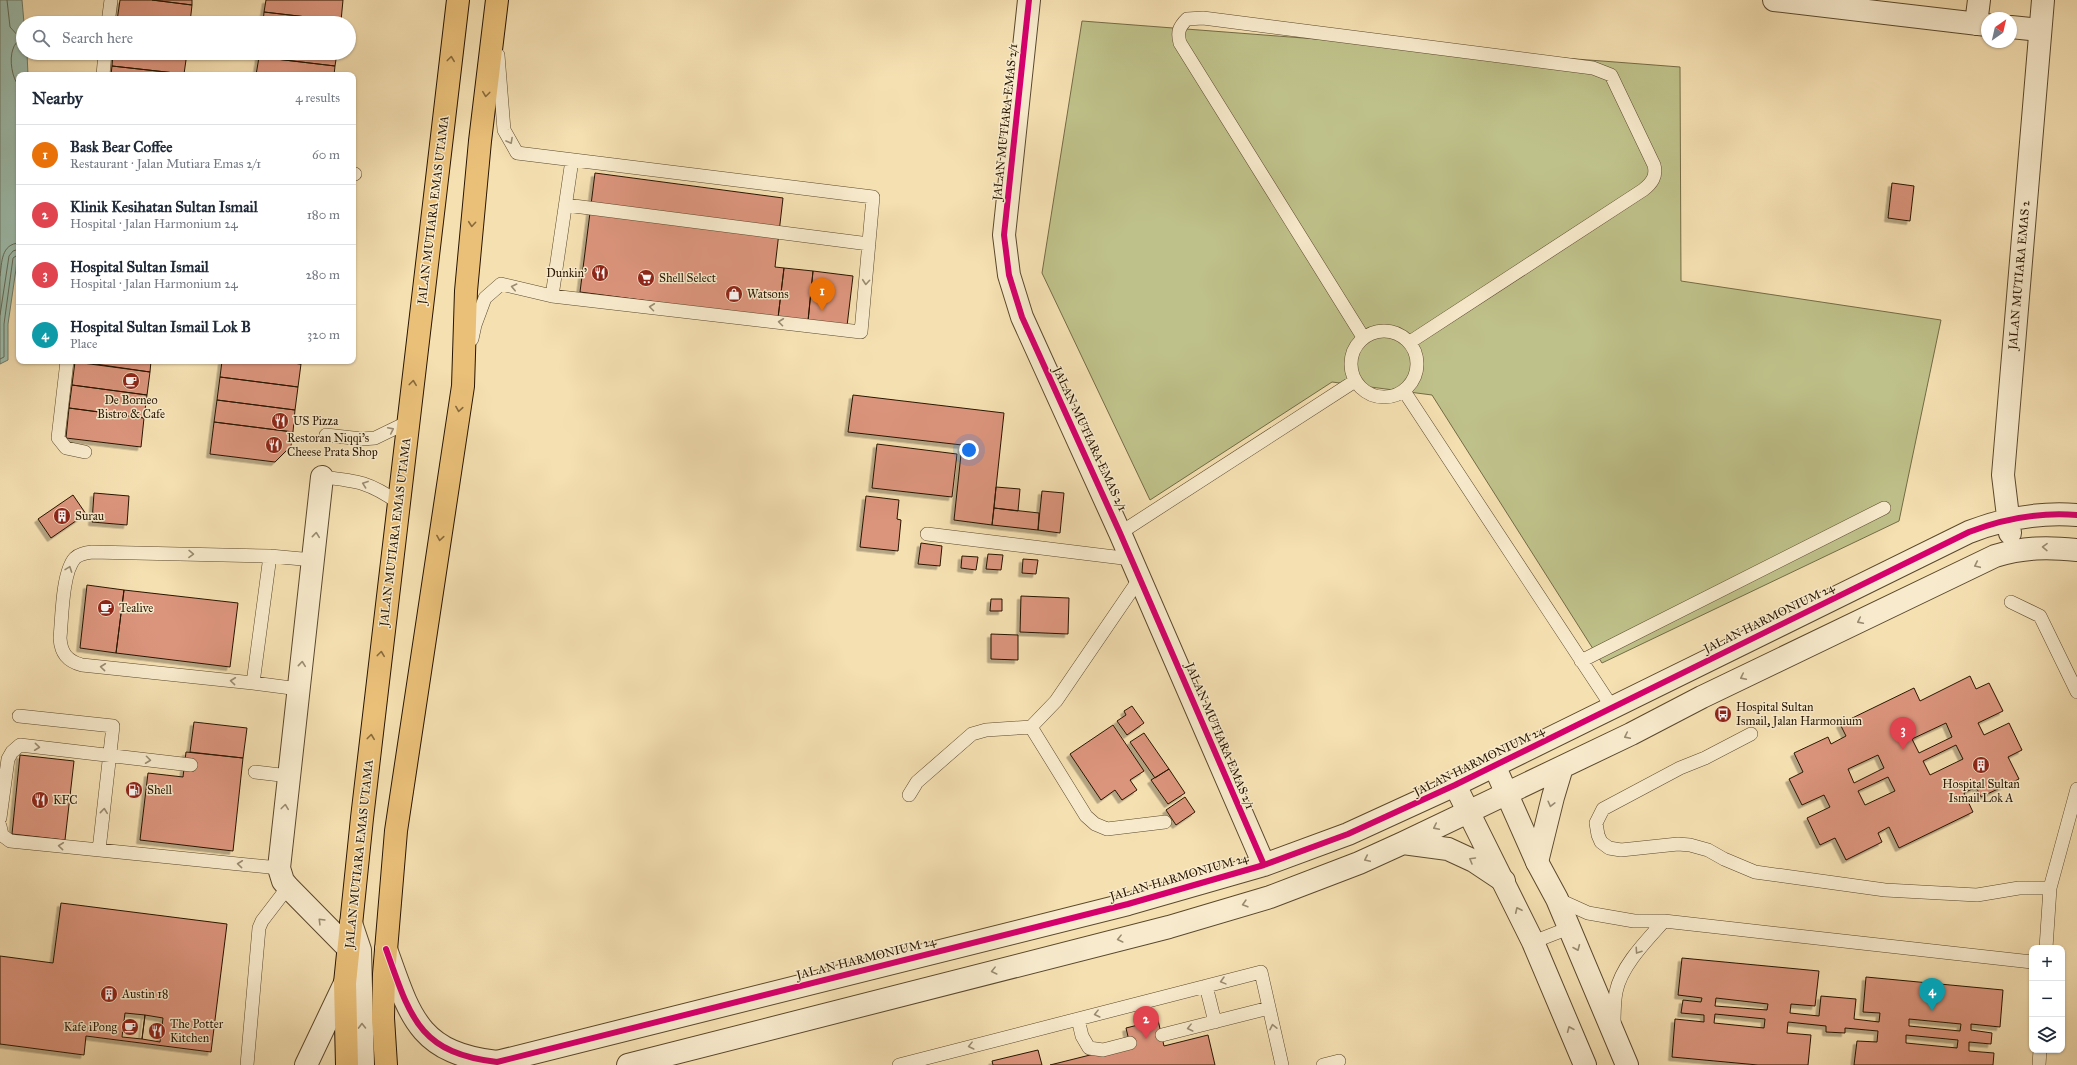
<!DOCTYPE html>
<html lang="en">
<head>
<meta charset="utf-8">
<style>
  body { margin:0; font-family:"IM FELL Great Primer",serif; background:#f6f6f7; color:#1f2937 }
  .controls { position:absolute; right:12px; bottom:12px; display:grid; overflow:hidden; border-radius:8px; box-shadow:0 1px 3px #0004 }
  .controls button { width:36px; height:36px; display:grid; place-items:center; padding:0; border:0; border-bottom:1px solid #e0e1e3; background:#fff; color:#1f2937; font:20px sans-serif }
  .compass { position:absolute; left:1981px; top:12px; width:36px; height:36px; border-radius:50%; background:#fff; box-shadow:0 1px 3px #0004; rotate:34deg }
  .you { position:absolute; left:969px; top:450px; width:14px; height:14px; margin:-10px; border:3px solid #fff; border-radius:50%; background:#1a73e8; box-shadow:0 0 0 6px #1a73e833 }
  .badge { display:grid; place-items:center; width:26px; height:26px; border-radius:50%; background:#8f2418; color:#fff; font-size:13px; font-weight:700 }
  .pin { position:absolute; translate:-50% -33px; filter:drop-shadow(0 1px 2px #0008) }
  .pin::after { content:''; position:absolute; top:21px; width:14px; height:12px; background:inherit; clip-path:polygon(0 0,100% 0,50% 100%) }
  .list { margin:0; padding:0; list-style:none }
  h2 { display:flex; justify-content:space-between; align-items:center; height:52px; margin:0; padding:0 16px; font-size:17px }
  h2 small { font-size:13px; font-weight:400; color:#747a83 }
  .list li { display:grid; grid-template-columns:26px 1fr auto; gap:12px; align-items:center; box-sizing:border-box; height:60px; padding:0 16px; border-top:1px solid #e0e1e3 }
  .list b { display:block; font-size:15px; white-space:nowrap }
  .list p { margin:0; font-size:13px; white-space:nowrap; color:#747a83 }
  .list em { font-size:13px; font-style:normal; color:#747a83 }
  .icon { flex:none; width:22px; height:22px; fill:none; stroke:currentColor; stroke-width:2; stroke-linecap:round; stroke-linejoin:round }
  .map { position:relative; flex:none; width:2077px; height:1065px; overflow:hidden }
  .search { position:absolute; background:#fff; box-shadow:0 1px 3px #0004; left:16px; top:16px; width:340px; height:44px; display:flex; align-items:center; gap:10px; box-sizing:border-box; padding:0 14px; border-radius:22px; color:#747a83; font-size:15px }
  .panel { position:absolute; background:#fff; box-shadow:0 1px 3px #0004; left:16px; top:72px; width:340px; height:292px; border-radius:8px }
  .map>svg:first-child { display:block }
  .green { fill:#bfc18a; stroke:#746b45 }
  .water { fill:#9cbdad; stroke:#6e7a68 }
  .lines { fill:none; stroke-linecap:round; stroke-linejoin:round }
  .shore { stroke:#626956; stroke-width:1 }
  .building { fill:#dc957d; stroke:#281500; fill-rule:evenodd; filter:url(#shadow) }
  .service-casing { stroke:#5b482c; stroke-width:14 }
  .minor-casing { stroke:#5b482c; stroke-width:24 }
  .tertiary-casing { stroke:#5b482c; stroke-width:24 }
  .primary-casing { stroke:#281500; stroke-width:24 }
  .service { stroke:#f8ebcd; stroke-width:13 }
  .minor { stroke:#f8ebcd; stroke-width:22 }
  .tertiary { stroke:#f8ebcd; stroke-width:22 }
  .primary { stroke:#eac079; stroke-width:22 }
  .cycleway-casing { stroke:#f8ebcd; stroke-width:8 }
  .cycleway { stroke:#d6006c; stroke-width:6 }
  .oneway { stroke:#896a3c }
  .oneway2 { stroke:#9a8b71 }
  .labels { text-anchor:middle; dominant-baseline:central; stroke-width:3; stroke-linejoin:round; paint-order:stroke }
  .street-label { font-size:12px; fill:#281500; stroke:#f8ebcd }
  .poi-label { font-size:12px; fill:#281500; stroke:#f8ebcd; text-anchor:start }
</style>
</head>
<body>
<div class="map">
<svg width="2077" height="1065" viewBox="0 0 2077 1065">
  <defs>
    <filter id="shadow"><feDropShadow dx="-3.5" dy="3.5" stdDeviation="0" flood-color="#0004"/></filter>
  </defs>
  <rect width="100%" height="100%" fill="#f5e0b2"/>
  <filter id="stains"><feTurbulence type="fractalNoise" baseFrequency=".005" numOctaves="4"/><feColorMatrix values="0 0 0 0 .2 0 0 0 0 .09 0 0 0 0 .02 0 0 0 .5 -.17"/></filter>
  <radialGradient id="worn" r=".72"><stop offset=".6" stop-color="#630" stop-opacity="0"/><stop offset="1" stop-color="#630" stop-opacity=".3"/></radialGradient>
  <path class="green" d="M1082 21 1680 67 1681 281 1941 320 1899 521 1602 663 1432 395 1332 382 1150 500 1042 273Z"/>
  <path class="water" d="M0 0H22L24 23 23 53H27L28 75H19V233L16 269 8 324V360L0 364Z"/>
  <g class="lines">
    <path class="shore" d="M7 0 10 27 20 38C18 42 14 44 13 49 9 59 12 79 19 86
      M0 276C2 262 1 244 19 243
      M0 315 9 256 13 251 19 249
      M0 359 4 357V324L13 258 19 254"/>
  </g>
  <path class="building" d="M120 0H152L192 5 190 23H135L117 21Z
    M152 0H192V5Z
    M266 0H343L341 21 264 12Z
    M264 12 341 21 340 23H263Z
    M113 53H187L184 74 112 66Z
    M259 53H337L335 66 259 57Z
    M259 57 335 66 334 75H256Z
    M112 66 184 74V75H111Z
    M595 173 783 198 775 267 784 268 778 318 580 292Z
    M1892 183 1914 186 1910 221 1888 218Z
    M784 268 813 271 808 321 778 318Z
    M813 271 853 276 847 326 808 321Z
    M75 361H151L150 372Z
    M222 361H275L301 364 298 387 220 377Z
    M275 361H301V364Z
    M75 362 150 372 147 395 72 385Z
    M220 377 298 387 295 410 217 400Z
    M72 385 147 395 144 418 69 408Z
    M853 395 1004 413 992 525 954 520 962 445 848 432Z
    M217 400 295 410 293 432 214 422Z
    M69 408 144 418 141 447 66 438Z
    M214 422 293 432 291 446 275 462 210 454Z
    M877 444 957 454 952 497 872 488Z
    M996 487 1020 489 1018 511 994 508Z
    M1042 491 1064 493 1060 533 1038 530Z
    M94 493 129 496 127 525 92 522Z
    M73 495 86 514 51 538 38 519Z
    M866 496 899 500 897 519 901 520 898 551 860 547Z
    M994 508 1039 513 1038 530 992 525Z
    M921 543 942 546 940 566 918 564Z
    M988 554 1003 555 1001 570 986 569Z
    M962 556 978 557 976 570 961 568Z
    M1023 559 1038 560 1036 574 1022 573Z
    M87 585 124 590 116 653 80 648Z
    M124 590 238 603 230 667 116 653Z
    M1021 596 1069 598 1068 634 1020 632Z
    M991 599H1002V611H990Z
    M991 634 1018 635V660L991 659Z
    M1970 676 1976 689 1989 683 2003 711 1978 723 1984 735 2009 723 2022 750 2008 757 2019 779 1981 797 1976 787 1964 793 1973 812 1899 848 1889 827 1878 833 1882 842 1846 860 1835 838 1820 845 1807 818 1830 807 1824 795 1802 805 1789 779 1803 772 1794 753 1828 737 1831 744 1846 736 1840 724 1914 688 1920 701ZM1946 723 1952 737 1919 753 1912 739ZM1956 745 1963 759 1930 775 1923 761ZM1878 755 1884 768 1854 783 1848 769ZM1888 777 1895 791 1865 805 1858 791Z
    M1132 706 1144 723 1127 735 1117 721 1126 715 1124 711Z
    M194 722 247 728 243 758 190 752Z
    M1113 725 1144 771 1130 780 1137 790 1122 800 1115 790 1101 800 1070 754Z
    M1144 733 1169 769 1155 778 1130 742Z
    M186 752 243 758 233 851 140 840 148 773 183 777Z
    M20 755 74 761 65 840 12 834Z
    M1169 769 1185 793 1168 804 1151 780Z
    M1185 797 1195 812 1176 825 1166 810Z
    M61 903 227 924 211 1052 86 1036 84 1055 0 1044V956L53 963Z
    M1682 958 1819 971 1815 1006 1791 1004 1790 1013 1819 1016 1821 996 1856 999 1854 1019 1879 1022 1880 1013 1863 1012 1866 977 2003 990 2000 1027 1971 1024V1030L1992 1033 1991 1044 1969 1042V1051L1994 1053 1993 1065H1854L1857 1041 1877 1042 1878 1031 1845 1028V1033L1826 1032V1026L1788 1022 1787 1033 1811 1035 1808 1065H1758L1672 1057 1675 1019 1704 1022V1015L1681 1013 1683 1000 1701 1002 1702 998 1678 995ZM1716 998 1768 1004 1767 1010 1715 1006ZM1715 1014 1765 1019 1764 1028 1714 1023ZM1909 1019 1961 1024 1960 1031 1909 1026ZM1906 1035 1958 1040 1957 1048 1906 1043Z
    M125 1013 145 1015 142 1039 122 1037Z
    M145 1015 163 1018 160 1042 142 1039Z
    M1158 1020 1164 1046 1208 1035 1215 1065H1050L1130 1045 1126 1028Z
    M1038 1050 1042 1065H993L992 1061Z"/>
  <g class="lines">
    <g class="service-casing">
      <path id="service" d="M108 23 111 0
        M103 75 105 53
        M353 174H355
        M566 205 869 244
        M552 296 572 160
        M1351 364a33 33 0 1 1 66 0a33 33 0 1 1-66 0Z
        M1363 337 1180 43C1177 32 1179 27 1187 19L1203 18 1593 68 1611 75 1654 165C1657 176 1652 183 1643 190L1410 342
        M472 339 475 325 485 298 501 284 552 296 861 332 873 197 517 153 504 130 498 55
        M67 361 58 438 66 448 85 452
        M1404 391 1612 707
        M326 435 362 439 375 438 408 422
        M322 477C358 481 369 482 399 503
        M1120 533 1355 381
        M927 534 1131 559
        M1140 578 1056 701 1031 727 1086 816 1095 824 1107 829 1165 822
        M2011 602 2040 616 2077 692
        M1581 661 1884 508
        M253 683 270 556
        M299 689 253 683 82 665C67 661 61 653 60 638 62 619 62 572 75 558 79 554 85 553 92 552L270 556 313 560
        M19 716 113 726 99 850
        M1751 734 1705 758 1680 768 1603 809 1596 823 1598 835 1601 842 1609 848 1621 850 1678 844 1690 845 1708 850 1724 859 1755 872 1885 890 1977 895 2019 888H2050
        M255 772 289 776
        M909 795 917 782 972 734 986 730 1031 727
        M0 818 8 759 12 752 20 745 191 765
        M0 826 2 835 10 841 279 868
        M1557 899 1588 913 1634 921H1664L2032 962
        M1533 942 1569 928
        M2046 948 2050 888 2077 789
        M1206 986 1215 1022
        M1078 1019 1082 1036 1089 1048 1103 1050 1130 1043
        M1614 1026C1614 1015 1614 1003 1616 992 1621 966 1647 940 1664 921
        M1162 1035 1269 1008
        M247 1065 259 928 262 921 288 887
        M899 1065 1261 972 1282 1065
        M1323 1065 1339 1061
        M2039 1065 2040 1050"/>
    </g>
    <g class="minor-casing">
      <path id="minor" d="M1774 0 1987 25
        M1976 24 1979 0
        M2011 27 2040 30
        M322 477 279 868 283 881 288 887 349 949
        M1494 765 1537 862 1557 899 1627 1065
        M1455 785 1533 942 1585 1065"/>
    </g>
    <g class="tertiary-casing">
      <path id="tertiary" d="M1029 0 1004 235 1009 275 1022 317 1120 533 1264 865
        M2010 533 2003 475 2043 0
        M1403 843 1448 849 1474 861 1504 881
        M1537 862 1553 797 1562 767
        M351 923 360 950 363 1065
        M386 949C410 1016 418 1053 497 1062L1128 904 1264 865 1348 834 1455 785 1969 532C2005 518 2039 512 2077 515
        M306 1065 345 983
        M628 1065 1169 927 1270 897 1359 863 1403 843 1631 734 1702 697 1995 556C2024 547 2048 547 2077 550"/>
    </g>
    <g class="primary-casing">
      <path id="primary" d="M347 1065 345 983 362 818 458 0
        M386 1065 383 1018 384 974 396 831 463 386 466 291 480 141 497 0"/>
    </g>
    <use href="#service" class="service"/>
    <use href="#minor" class="minor"/>
    <use href="#tertiary" class="tertiary"/>
    <use href="#primary" class="primary"/>
    <g class="cycleway-casing">
      <path id="cycleway" d="M1029 0 1004 235 1009 275 1022 317 1120 533 1264 865
        M386 949C410 1016 418 1053 497 1062L1128 904 1264 865 1348 834 1455 785 1969 532C2005 518 2039 512 2077 515"/>
    </g>
    <use href="#cycleway" class="cycleway"/>
  </g>
  <defs><path id="oneway-chevron" d="M-2-3.5L2.5 0L-2 3.5" fill="none" stroke-width="1.6" stroke-linecap="round" stroke-linejoin="round"/></defs>
  <g class="oneway">
    <use href="#oneway-chevron" transform="translate(451 59) rotate(-83)"/>
    <use href="#oneway-chevron" transform="translate(486 94) rotate(97)"/>
    <use href="#oneway-chevron" transform="translate(472 224) rotate(95)"/>
    <use href="#oneway-chevron" transform="translate(413 383) rotate(-83)"/>
    <use href="#oneway-chevron" transform="translate(459 409) rotate(99)"/>
    <use href="#oneway-chevron" transform="translate(440 538) rotate(99)"/>
    <use href="#oneway-chevron" transform="translate(381 654) rotate(-83)"/>
    <use href="#oneway-chevron" transform="translate(371 737) rotate(-83)"/>
  </g>
  <g class="oneway2">
    <use href="#oneway-chevron" transform="translate(510 141) rotate(61)"/>
    <use href="#oneway-chevron" transform="translate(866 282) rotate(95)"/>
    <use href="#oneway-chevron" transform="translate(514 287) rotate(-167)"/>
    <use href="#oneway-chevron" transform="translate(652 307) rotate(-173)"/>
    <use href="#oneway-chevron" transform="translate(781 322) rotate(-173)"/>
    <use href="#oneway-chevron" transform="translate(391 430) rotate(-26)"/>
    <use href="#oneway-chevron" transform="translate(365 484) rotate(-160)"/>
    <use href="#oneway-chevron" transform="translate(316 535) rotate(-84)"/>
    <use href="#oneway-chevron" transform="translate(2045 547) rotate(-179)"/>
    <use href="#oneway-chevron" transform="translate(191 554) rotate(1)"/>
    <use href="#oneway-chevron" transform="translate(1977 565) rotate(155)"/>
    <use href="#oneway-chevron" transform="translate(69 569) rotate(-70)"/>
    <use href="#oneway-chevron" transform="translate(1860 621) rotate(154)"/>
    <use href="#oneway-chevron" transform="translate(302 664) rotate(-84)"/>
    <use href="#oneway-chevron" transform="translate(103 667) rotate(-174)"/>
    <use href="#oneway-chevron" transform="translate(1743 677) rotate(154)"/>
    <use href="#oneway-chevron" transform="translate(233 681) rotate(-174)"/>
    <use href="#oneway-chevron" transform="translate(1627 736) rotate(154)"/>
    <use href="#oneway-chevron" transform="translate(37 747) rotate(6)"/>
    <use href="#oneway-chevron" transform="translate(148 760) rotate(7)"/>
    <use href="#oneway-chevron" transform="translate(1551 804) rotate(104)"/>
    <use href="#oneway-chevron" transform="translate(285 807) rotate(-83)"/>
    <use href="#oneway-chevron" transform="translate(104 811) rotate(-84)"/>
    <use href="#oneway-chevron" transform="translate(1436 827) rotate(154)"/>
    <use href="#oneway-chevron" transform="translate(61 846) rotate(-174)"/>
    <use href="#oneway-chevron" transform="translate(1367 859) rotate(155)"/>
    <use href="#oneway-chevron" transform="translate(1472 860) rotate(-150)"/>
    <use href="#oneway-chevron" transform="translate(240 864) rotate(-174)"/>
    <use href="#oneway-chevron" transform="translate(1245 904) rotate(164)"/>
    <use href="#oneway-chevron" transform="translate(1518 910) rotate(-115)"/>
    <use href="#oneway-chevron" transform="translate(321 921) rotate(-135)"/>
    <use href="#oneway-chevron" transform="translate(1120 939) rotate(166)"/>
    <use href="#oneway-chevron" transform="translate(1577 948) rotate(67)"/>
    <use href="#oneway-chevron" transform="translate(1638 951) rotate(124)"/>
    <use href="#oneway-chevron" transform="translate(994 971) rotate(166)"/>
    <use href="#oneway-chevron" transform="translate(1223 981) rotate(165)"/>
    <use href="#oneway-chevron" transform="translate(1097 1014) rotate(166)"/>
    <use href="#oneway-chevron" transform="translate(362 1026) rotate(-91)"/>
    <use href="#oneway-chevron" transform="translate(1273 1027) rotate(-102)"/>
    <use href="#oneway-chevron" transform="translate(1190 1028) rotate(166)"/>
    <use href="#oneway-chevron" transform="translate(1570 1029) rotate(-113)"/>
    <use href="#oneway-chevron" transform="translate(971 1046) rotate(166)"/>
  </g>
  <defs>
    <g id="restaurant-disc" transform="scale(0.9)"><circle r="9.5" fill="#8f2418" stroke="#f8ebcd"/><path d="M-5-6h1v4h1v-4h1v4h1v-4h1v5L-1.5 .5V6h-2V.5L-5-1ZM5-6V6H3V1.5H1.5Q1.5-4 5-6Z" fill="#fff"/></g>
    <g id="supermarket-disc" transform="scale(0.9)"><circle r="9.5" fill="#8f2418" stroke="#f8ebcd"/><path d="M-6-5.5h2.5l.6 2H6L4.5 2H-2.5L-4.4-4H-6ZM-1.5 3.2a1.3 1.3 0 1 0 .1 0ZM3 3.2a1.3 1.3 0 1 0 .1 0Z" fill="#fff"/></g>
    <g id="shop-disc" transform="scale(0.9)"><circle r="9.5" fill="#8f2418" stroke="#f8ebcd"/><path d="M-5-2.5h2.3a2.7 3.5 0 0 1 5.4 0H5L5.5 6h-11ZM-1.5-2.5h3a1.5 2.3 0 0 0-3 0Z" fill="#fff"/></g>
    <g id="cafe-disc" transform="scale(0.9)"><circle r="9.5" fill="#8f2418" stroke="#f8ebcd"/><path d="M-5.5-4.5H6V0H3Q3 3.5 0 3.5H-2.5Q-5.5 3.5-5.5 0ZM3-3.2v2h1.7v-2ZM-6 4.5H4V6H-6Z" fill="#fff"/></g>
    <g id="building-disc" transform="scale(0.9)"><circle r="9.5" fill="#8f2418" stroke="#f8ebcd"/><path d="M-4-6H4V6H1V3H-1V6H-4ZM-2.5-4.3h1.7v1.8h-1.7ZM.8-4.3h1.7v1.8H.8ZM-2.5-1h1.7V.8h-1.7ZM.8-1h1.7V.8H.8Z" fill="#fff"/></g>
    <g id="bus-disc" transform="scale(0.9)"><circle r="9.5" fill="#8f2418" stroke="#f8ebcd"/><path d="M-5-6H5V4H4V6H2V4H-2V6H-4V4H-5ZM-3.5-4V0h7V-4ZM-3.5 1.2v1.5H-2V1.2ZM2 1.2v1.5H3.5V1.2Z" fill="#fff"/></g>
    <g id="fuel-disc" transform="scale(0.9)"><circle r="9.5" fill="#8f2418" stroke="#f8ebcd"/><path d="M-5.5-6h7V0h2V4h1.3V-2.5L3-4.5l.8-.8L6-3V5H2.5V1h-1V6h-7ZM-4.2-4.7v3.2H.2V-4.7Z" fill="#fff"/></g>
  </defs>
  <g fill-rule="evenodd">
    <use href="#restaurant-disc" x="600" y="273"/>
    <use href="#supermarket-disc" x="646" y="278"/>
    <use href="#shop-disc" x="734" y="294"/>
    <use href="#cafe-disc" x="131" y="381"/>
    <use href="#restaurant-disc" x="280" y="421"/>
    <use href="#restaurant-disc" x="274" y="445"/>
    <use href="#building-disc" x="62" y="516"/>
    <use href="#cafe-disc" x="106" y="608"/>
    <use href="#bus-disc" x="1723" y="714"/>
    <use href="#building-disc" x="1981" y="765"/>
    <use href="#fuel-disc" x="134" y="790"/>
    <use href="#restaurant-disc" x="40" y="800"/>
    <use href="#building-disc" x="109" y="994"/>
    <use href="#cafe-disc" x="130" y="1027"/>
    <use href="#restaurant-disc" x="157" y="1031"/>
  </g>
  <g class="labels">
    <g class="street-label">
      <text transform="translate(1005 122) rotate(-84)">JALAN MUTIARA EMAS 2/1</text>
      <text transform="translate(433 210) rotate(-83)">JALAN MUTIARA EMAS UTAMA</text>
      <text transform="translate(2019 275) rotate(-85)">JALAN MUTIARA EMAS 2</text>
      <text transform="translate(1090 439) rotate(65)">JALAN MUTIARA EMAS 2/1</text>
      <text transform="translate(395 532) rotate(-83)">JALAN MUTIARA EMAS UTAMA</text>
      <text transform="translate(1769 618) rotate(-26)">JALAN HARMONIUM 24</text>
      <text transform="translate(1220 736) rotate(67)">JALAN MUTIARA EMAS 2/1</text>
      <text transform="translate(1479 761) rotate(-26)">JALAN HARMONIUM 24</text>
      <text transform="translate(359 854) rotate(-84)">JALAN MUTIARA EMAS UTAMA</text>
      <text transform="translate(1179 877) rotate(-16)">JALAN HARMONIUM 24</text>
      <text transform="translate(866 958) rotate(-14)">JALAN HARMONIUM 24</text>
    </g>
    <g class="poi-label">
      <text x="587" y="273" text-anchor="end">Dunkin'</text>
      <text x="659" y="278">Shell Select</text>
      <text x="747" y="294">Watsons</text>
      <text x="131" y="400" text-anchor="middle">De Borneo<tspan x="131" dy="14">Bistro &amp; Cafe</tspan></text>
      <text x="293" y="421">US Pizza</text>
      <text x="287" y="438">Restoran Niqqi's<tspan x="287" dy="14">Cheese Prata Shop</tspan></text>
      <text x="75" y="516">Surau</text>
      <text x="119" y="608">Tealive</text>
      <text x="1736" y="707">Hospital Sultan<tspan x="1736" dy="14">Ismail, Jalan Harmonium</tspan></text>
      <text x="1981" y="784" text-anchor="middle">Hospital Sultan<tspan x="1981" dy="14">Ismail Lok A</tspan></text>
      <text x="147" y="790">Shell</text>
      <text x="53" y="800">KFC</text>
      <text x="122" y="994">Austin 18</text>
      <text x="170" y="1024">The Potter<tspan x="170" dy="14">Kitchen</tspan></text>
      <text x="117" y="1027" text-anchor="end">Kafe iPong</text>
    </g>
  </g>
  <rect width="100%" height="100%" filter="url(#stains)"/>
  <rect width="100%" height="100%" fill="url(#worn)"/>
</svg>
<div class="controls">
<button>+</button>
<button>−</button>
<button><svg class="icon" aria-label="layers" viewBox="0 0 24 24"><path d="M12 4l9 5-9 5-9-5zM3 14l9 5 9-5"/></svg></button>
</div>
<svg class="compass" viewBox="-18 -18 36 36"><path d="M0-13l5 13h-10z" fill="#e53935"/><path d="M0 13l5-13h-10z" fill="#747a83"/></svg>
<div class="you"></div>
<div class="pin badge" style="left:822px;top:311px;background:#e8710a">1</div>
<div class="pin badge" style="left:1146px;top:1039px;background:#e0444e">2</div>
<div class="pin badge" style="left:1903px;top:750px;background:#e0444e">3</div>
<div class="pin badge" style="left:1932px;top:1011px;background:#0f9aa8">4</div>
<div class="search"><svg class="icon" aria-label="search" viewBox="0 0 24 24"><circle cx="10" cy="10" r="6"/><path d="M15 15l6 6"/></svg>Search here</div>
<section class="panel">
<h2>Nearby<small>4 results</small></h2>
<ul class="list">
<li><span class="badge" style="background:#e8710a">1</span><div><b>Bask Bear Coffee</b><p>Restaurant · Jalan Mutiara Emas 2/1</p></div><em>60 m</em></li>
<li><span class="badge" style="background:#e0444e">2</span><div><b>Klinik Kesihatan Sultan Ismail</b><p>Hospital · Jalan Harmonium 24</p></div><em>180 m</em></li>
<li><span class="badge" style="background:#e0444e">3</span><div><b>Hospital Sultan Ismail</b><p>Hospital · Jalan Harmonium 24</p></div><em>280 m</em></li>
<li><span class="badge" style="background:#0f9aa8">4</span><div><b>Hospital Sultan Ismail Lok B</b><p>Place</p></div><em>320 m</em></li>
</ul>
</section>
</div>
</body>
</html>
